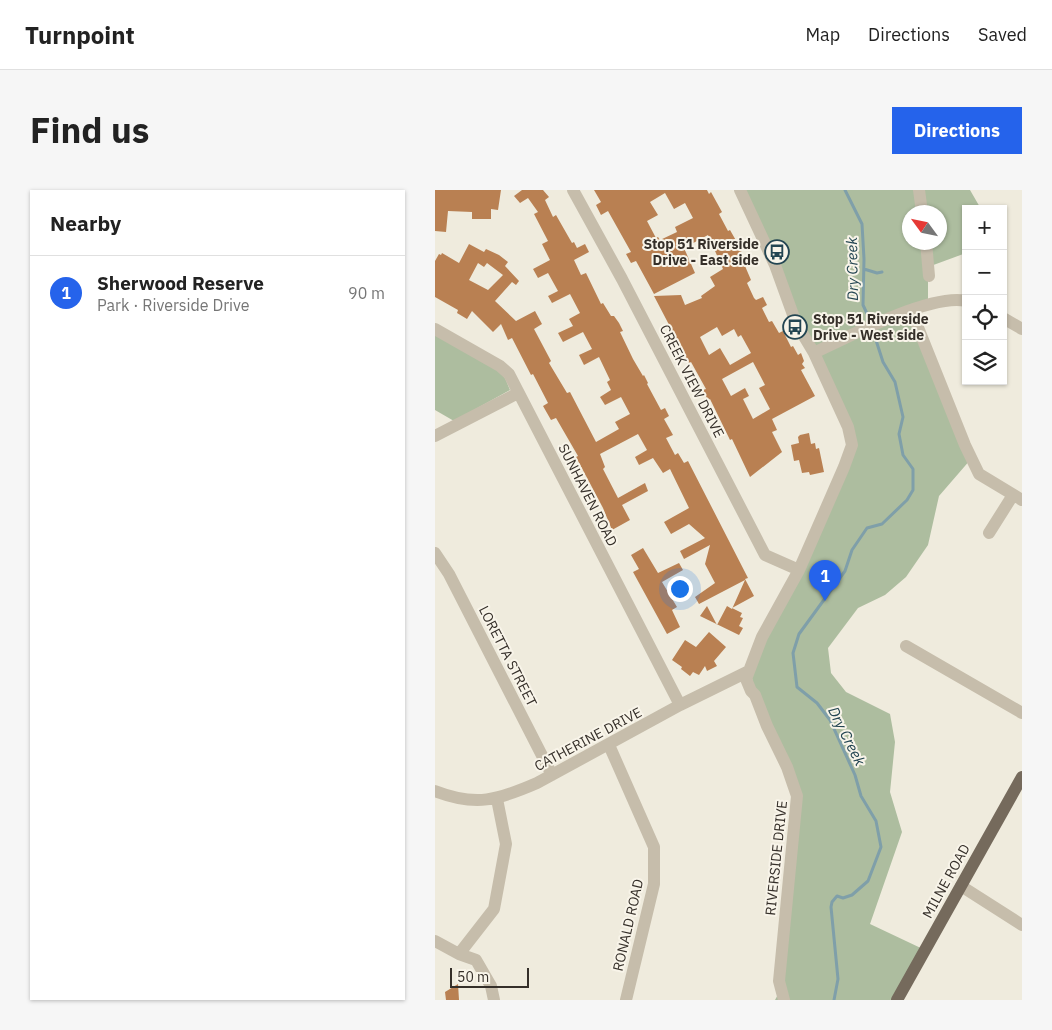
<!DOCTYPE html>
<html lang="en">
<head>
<meta charset="utf-8">
<style>
  body { margin:0; font-family:"IBM Plex Sans",sans-serif; background:#f6f6f6; color:#222 }
  .controls { position:absolute; right:15px; top:15px; display:grid; overflow:hidden; border-radius:0px; box-shadow:0 1px 4px #0004 }
  .controls button { width:45px; height:45px; display:grid; place-items:center; padding:0; border:0; border-bottom:1px solid #e0e0e0; background:#fff; color:#222; font:25px sans-serif }
  .compass { position:absolute; left:467px; top:15px; width:45px; height:45px; border-radius:50%; background:#fff; box-shadow:0 1px 4px #0004; rotate:303deg }
  .scale { position:absolute; left:15px; bottom:12px; width:79px; box-sizing:border-box; padding-left:5px; border:2px solid #352f29; border-top:0; font-size:14px; line-height:18px; white-space:nowrap; color:#352f29; -webkit-text-stroke:4px #f8f4e9; paint-order:stroke }
  .you { position:absolute; left:244px; top:398px; width:18px; height:18px; margin:-12px; border:4px solid #fff; border-radius:50%; background:#1a73e8; box-shadow:0 0 0 8px #1a73e833 }
  .badge { display:grid; place-items:center; width:32px; height:32px; border-radius:50%; background:#2563eb; color:#fff; font-size:16px; font-weight:700 }
  .pin { position:absolute; translate:-50% -41px; filter:drop-shadow(0 1px 2px #0008) }
  .pin::after { content:''; position:absolute; top:26px; width:18px; height:15px; background:inherit; clip-path:polygon(0 0,100% 0,50% 100%) }
  .list { margin:0; padding:0; list-style:none }
  h2 { display:flex; justify-content:space-between; align-items:center; height:65px; margin:0; padding:0 20px; font-size:21px }
  h2 small { font-size:16px; font-weight:400; color:#767676 }
  .list li { display:grid; grid-template-columns:32px 1fr auto; gap:15px; align-items:center; box-sizing:border-box; height:75px; padding:0 20px; border-top:1px solid #e0e0e0 }
  .list b { display:block; font-size:19px; white-space:nowrap }
  .list p { margin:0; font-size:16px; white-space:nowrap; color:#767676 }
  .list em { font-size:16px; font-style:normal; color:#767676 }
  .icon { flex:none; width:28px; height:28px; fill:none; stroke:currentColor; stroke-width:2; stroke-linecap:round; stroke-linejoin:round }
  .map { position:relative; flex:none; width:587px; height:810px; overflow:hidden; border-radius:0px }
  header { display:flex; align-items:center; gap:30px; box-sizing:border-box; height:70px; padding:0 25px; background:#fff; border-bottom:1px solid #e0e0e0 }
  header strong { font-size:24px }
  nav { display:flex; gap:28px; margin-inline-start:auto; font-size:18px }
  .intro { display:flex; align-items:center; justify-content:space-between; box-sizing:border-box; height:120px; padding:0 30px }
  h1 { margin:0; font-size:35px }
  .button { padding:12px 22px; border-radius:0px; background:#2563eb; color:#fff; font-size:18px; font-weight:700 }
  main { display:flex; gap:30px; padding:0 30px }
  aside { flex:1; background:#fff; border-radius:0px; box-shadow:0 1px 4px #0004 }
  .map>svg:first-child { display:block }
  .green { fill:#adbd9f; fill-rule:evenodd }
  .lines { fill:none; stroke-linecap:round; stroke-linejoin:round }
  .stream { stroke:#7f9fa9; stroke-width:3 }
  .building { fill:#b98052; fill-rule:evenodd }
  .minor { stroke:#c6bdab; stroke-width:12 }
  .major { stroke:#756a5c; stroke-width:12 }
  .labels { text-anchor:middle; dominant-baseline:central; stroke-width:4; stroke-linejoin:round; paint-order:stroke }
  .poi-label { font-size:14px; font-weight:bold; fill:#352f29; stroke:#f8f4e9; text-anchor:end }
  .street-label { font-size:14px; fill:#352f29; stroke:#f8f4e9 }
  .water-label { font-size:15px; font-style:italic; fill:#234552; stroke:#f8f4e9 }
</style>
</head>
<body>
<header>
<strong>Turnpoint</strong>
<nav><a>Map</a><a>Directions</a><a>Saved</a></nav>
</header>
<div class="intro"><h1>Find us</h1><a class="button">Directions</a></div>
<main>
<aside>
<h2>Nearby<small></small></h2>
<ul class="list">
<li><span class="badge">1</span><div><b>Sherwood Reserve</b><p>Park · Riverside Drive</p></div><em>90 m</em></li>
</ul>
</aside>
<div class="map">
<svg width="587" height="810" viewBox="0 0 587 810">
  <rect width="100%" height="100%" fill="#efebdd"/>
  <path class="green" d="M303 0H535L546 19H531V63L493 77V116L476 119 536 269 504 306 493 355 471 387 450 405 423 418 393 458 396 483 411 502 455 524 460 552 455 602 467 642 435 734 490 760 462 810H340L346 799 362 606 319 500 316 482 417 255ZM474 22H504V52H474Z
    M0 145 61 178 70 188 75 200 19 231 0 220Z"/>
  <g class="lines">
    <path class="stream" d="M410 0 427 34 429 69 428 115 435 130
      M429 79 442 83 447 82
      M399 810 403 789 396 717 397 712 402 706 408 708 417 705 433 691 446 657 441 631 426 606 420 585 395 530 382 513 362 497 358 463 364 444 410 381 417 360 432 338 447 334 472 310 478 300V279L468 265 464 244 468 227 460 192 448 172 439 144"/>
  </g>
  <path class="building" d="M0 0H66L63 20 56 19V29H37V22L13 21 11 42 0 41Z
    M87 0H108L114 7 110 10 118 27 121 25 137 53 139 52 142 58 150 54 154 62 139 70 146 85 151 83 166 114 168 113 176 126H179L184 133 188 141 185 142 198 169 208 186 209 185 213 193 212 194 226 220 230 218 234 226 229 229 238 245 231 248 240 265 243 263 249 273 253 271 313 388 310 389 319 406 297 418 307 423 305 427 308 428 304 436 308 438 304 445 265 426 272 416 282 435 292 416 297 419 310 390 264 414 260 407 280 393 270 374 275 355 249 369 245 361 270 348 254 334 236 344 229 332 254 318 235 279 228 283 218 268 204 275 200 267 212 260 203 244 165 264 170 277 168 279 183 308 210 293 213 301 187 315 195 330 177 340 168 318 141 267 143 266 121 228 116 230 108 216 113 213 98 184 96 185 77 148 73 150 66 134 58 142 37 121 32 129 22 123 23 120 0 107V71L4 64 6 65 7 63 24 73 34 54 49 62 51 59 64 65 73 72 70 76 84 91 81 95 77 92 60 111 81 131 100 121 107 134 99 139 116 171 114 173 132 203 135 202 161 252 184 239 180 232 195 224 186 207 170 215 165 207 176 200 172 192 175 190 164 167 149 175 144 165 157 159 148 142 128 152 123 143 138 136 134 129 145 123 135 104 117 113 113 106 123 101 113 83 103 88 98 79 115 70 107 54 113 51 99 24 103 22 93 8 85 13 79 6ZM43 73 49 77 52 73 68 85 53 100 34 90Z
    M159 0H272L274 4 276 2 287 22 284 24 293 41 295 40 307 61 304 62 316 90 312 93 319 108 321 110 328 107 332 115 327 118 334 132 337 131 344 143 348 141 356 157 358 156 363 165 366 163 369 171 367 174 370 178 366 180 380 206 337 229 342 240 337 242 347 262 315 287 297 249 295 250 275 209 273 210 268 200 271 199 256 172 254 173 219 106 246 105 250 115 267 108 266 106 280 96 275 87 288 79 273 45 249 58 260 83 219 104 201 71 196 73 191 64 196 62 173 21 166 25 161 15 166 12ZM230 3 239 19 250 13 258 28 240 37 242 42 225 50 223 47 221 48 212 31 223 25 215 12ZM282 137 287 146 299 139 303 147 306 145 316 163 295 175 285 158 274 165 265 147ZM318 172 330 195 324 198 335 219 318 229 308 209 314 206 310 198 296 206 287 189Z
    M374 243 376 254 380 253 381 259 384 258 389 282 375 285 374 282 367 283 364 270 359 271 356 255 364 253 363 247 365 245Z
    M208 358 223 383 244 373 248 380 227 392 242 417 237 420 245 437 232 444 198 382 204 379 196 365Z
    M274 442 291 457 279 471 282 476 272 481 270 476 264 485 258 482 255 486 246 479 247 477 237 470 250 450 261 457Z
    M23 794 24 810H11L10 802Z"/>
  <g class="lines">
    <path class="minor" d="M138 0 187 89 330 365 364 380
      M305 0 340 75 361 133 379 163 413 237 417 255 409 277 364 380 327 447 311 489 316 501 320 505 332 536 352 577 362 606 344 791 349 810
      M484 0 487 22
      M491 52 494 86
      M476 120 530 255 544 284 587 310
      M568 128 587 139
      M0 139 65 176 74 184 245 515
      M379 163C412 147 497 103 531 111
      M0 246 83 203
      M554 343 578 305
      M0 363 14 384 117 585
      M471 456 587 523
      M174 555 219 657V694L191 810
      M0 601C41 617 63 610 102 593L245 515 312 482
      M526 696 587 735
      M0 751 24 764 41 770 56 796 59 810
      M24 764 59 719 71 654 62 609"/>
    <path class="major" d="M462 810 587 587"/>
  </g>
  <defs>
    <g id="bus-ring" transform="scale(1.25)"><circle r="9.5" fill="#f8f4e9" stroke="#234552" stroke-width="1.5"/><path d="M-5-6H5V4H4V6H2V4H-2V6H-4V4H-5ZM-3.5-4V0h7V-4ZM-3.5 1.2v1.5H-2V1.2ZM2 1.2v1.5H3.5V1.2Z" fill="#234552"/></g>
  </defs>
  <g fill-rule="evenodd">
    <use href="#bus-ring" x="342" y="62"/>
    <use href="#bus-ring" x="360" y="137"/>
  </g>
  <g class="labels">
    <g class="poi-label">
      <text x="324" y="54">Stop 51 Riverside<tspan x="324" dy="16">Drive - East side</tspan></text>
      <text x="378" y="129" text-anchor="start">Stop 51 Riverside<tspan x="378" dy="16">Drive - West side</tspan></text>
    </g>
    <g class="street-label">
      <text transform="translate(257 191) rotate(63)">CREEK VIEW DRIVE</text>
      <text transform="translate(153 305) rotate(63)">SUNHAVEN ROAD</text>
      <text transform="translate(73 466) rotate(63)">LORETTA STREET</text>
      <text transform="translate(153 549) rotate(-28)">CATHERINE DRIVE</text>
      <text transform="translate(341 668) rotate(-84)">RIVERSIDE DRIVE</text>
      <text transform="translate(511 691) rotate(-61)">MILNE ROAD</text>
      <text transform="translate(193 735) rotate(-77)">RONALD ROAD</text>
    </g>
    <g class="water-label">
      <text transform="translate(417 79) rotate(-91)">Dry Creek</text>
      <text transform="translate(412 546) rotate(63)">Dry Creek</text>
    </g>
  </g>
</svg>
<div class="controls">
<button>+</button>
<button>−</button>
<button><svg class="icon" aria-label="locate" viewBox="0 0 24 24"><circle cx="12" cy="12" r="6"/><path d="M12 2v4M12 18v4M2 12h4M18 12h4"/></svg></button>
<button><svg class="icon" aria-label="layers" viewBox="0 0 24 24"><path d="M12 4l9 5-9 5-9-5zM3 14l9 5 9-5"/></svg></button>
</div>
<svg class="compass" viewBox="-18 -18 36 36"><path d="M0-13l5 13h-10z" fill="#e53935"/><path d="M0 13l5-13h-10z" fill="#767676"/></svg>
<div class="scale">50 m</div>
<div class="you"></div>
<div class="pin badge" style="left:390px;top:411px">1</div>
</div>
</main>
</body>
</html>
